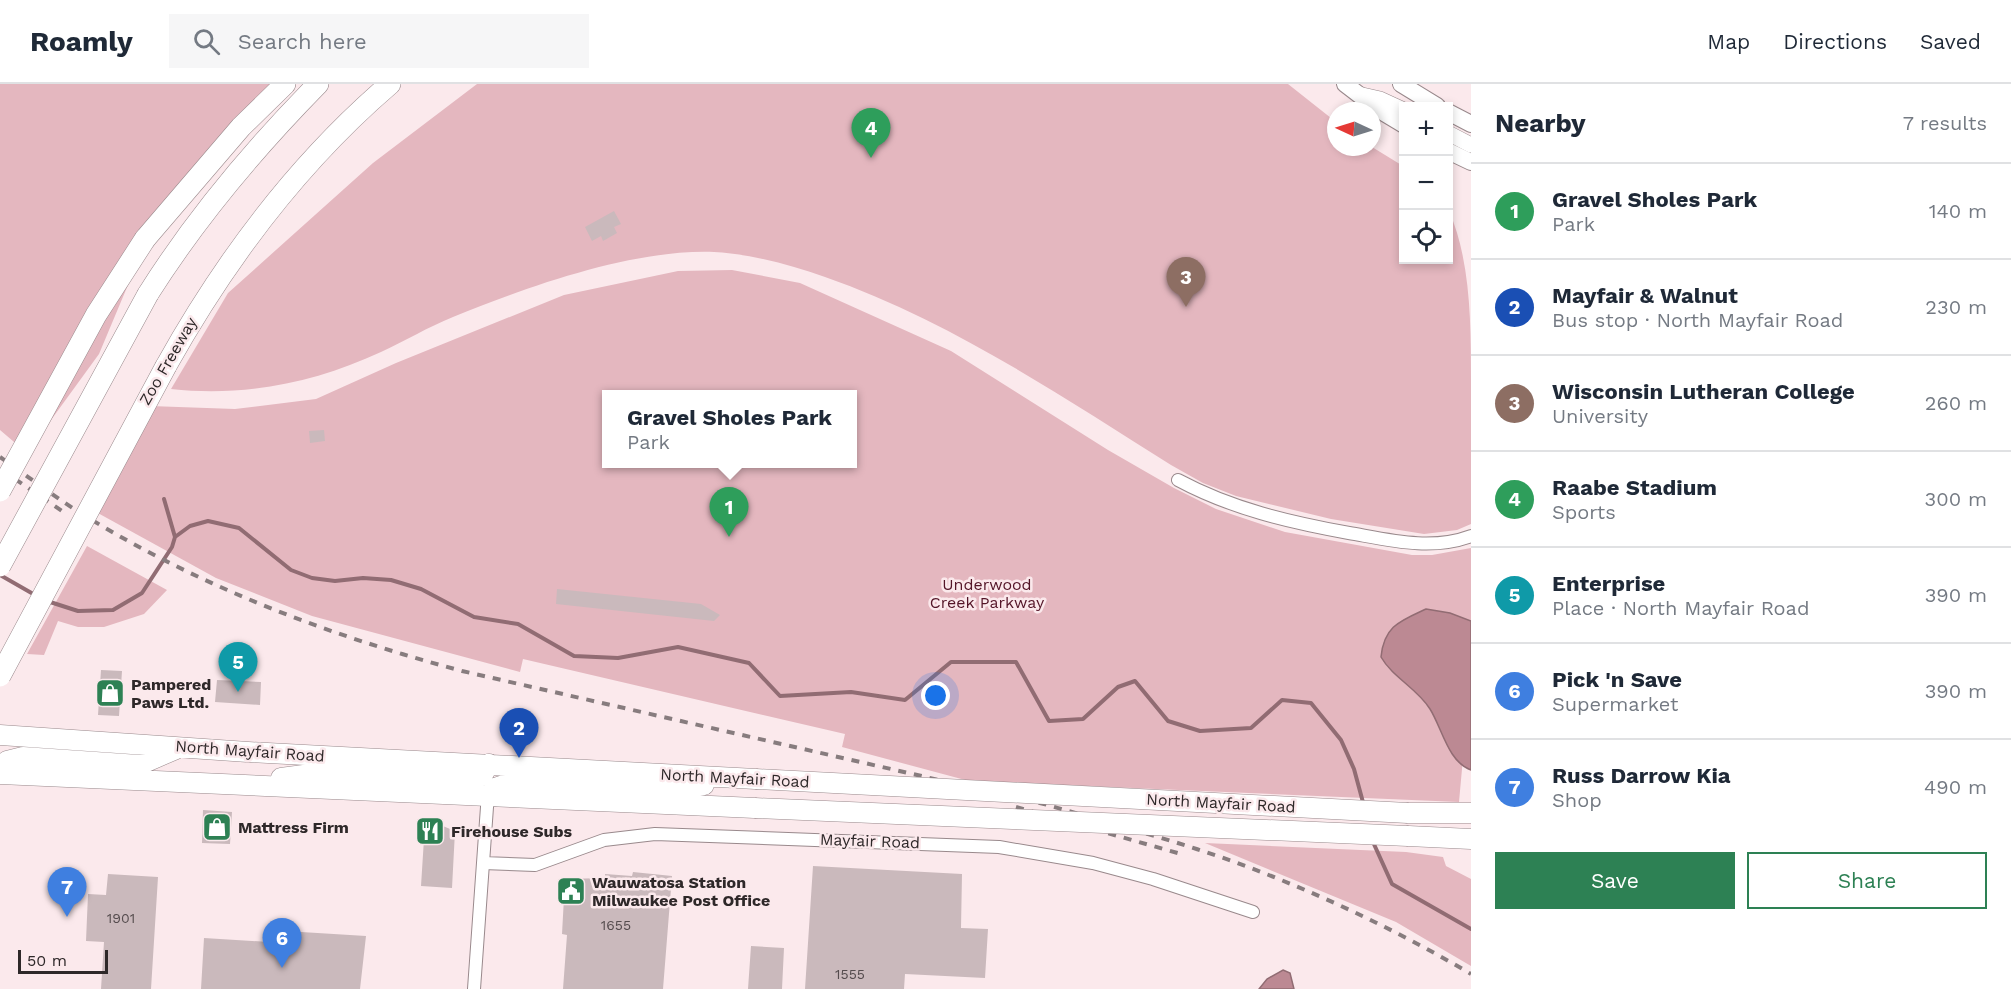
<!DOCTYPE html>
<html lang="en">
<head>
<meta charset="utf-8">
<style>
  body { margin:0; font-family:"Work Sans",sans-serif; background:#f6f6f7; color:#1f2937 }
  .controls { position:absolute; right:18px; top:18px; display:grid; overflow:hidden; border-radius:0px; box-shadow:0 3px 9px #0003 }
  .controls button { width:54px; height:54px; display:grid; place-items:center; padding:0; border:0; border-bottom:2px solid #e0e1e3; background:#fff; color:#1f2937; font:30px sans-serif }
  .compass { position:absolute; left:1327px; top:18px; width:54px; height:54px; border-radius:50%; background:#fff; box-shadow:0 3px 9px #0003; rotate:274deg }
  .scale { position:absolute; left:18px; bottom:15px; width:90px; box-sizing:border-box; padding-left:6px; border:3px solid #2e2829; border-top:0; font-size:16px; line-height:21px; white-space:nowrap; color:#2e2829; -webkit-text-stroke:4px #fbe9ec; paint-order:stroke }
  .you { position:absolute; left:936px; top:612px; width:21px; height:21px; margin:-15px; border:4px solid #fff; border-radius:50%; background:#1a73e8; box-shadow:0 0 0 9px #1a73e833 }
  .badge { display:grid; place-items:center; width:39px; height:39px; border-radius:50%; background:#2d8154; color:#fff; font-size:20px; font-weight:700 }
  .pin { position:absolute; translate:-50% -50px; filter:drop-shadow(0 2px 3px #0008) }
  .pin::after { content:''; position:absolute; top:32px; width:21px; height:18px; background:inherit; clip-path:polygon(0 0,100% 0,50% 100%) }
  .popup { position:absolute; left:602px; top:306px; width:255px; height:78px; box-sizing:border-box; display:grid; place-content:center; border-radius:0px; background:#fff; filter:drop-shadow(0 2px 4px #0005); font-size:20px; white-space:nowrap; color:#747a83 }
  .popup b { font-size:22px; color:#1f2937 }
  .popup::after { content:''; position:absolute; left:50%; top:100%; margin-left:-12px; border:12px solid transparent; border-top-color:#fff }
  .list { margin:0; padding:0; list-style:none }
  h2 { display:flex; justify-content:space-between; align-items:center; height:78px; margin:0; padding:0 24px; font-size:26px }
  h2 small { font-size:20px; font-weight:400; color:#747a83 }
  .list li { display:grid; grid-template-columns:39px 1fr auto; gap:18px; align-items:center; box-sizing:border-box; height:96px; padding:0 24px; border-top:2px solid #e0e1e3 }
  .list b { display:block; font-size:22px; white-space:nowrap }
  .list p { margin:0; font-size:20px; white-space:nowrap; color:#747a83 }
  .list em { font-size:20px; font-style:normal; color:#747a83 }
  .actions { display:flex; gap:12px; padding:18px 24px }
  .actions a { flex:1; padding:14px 0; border:2px solid #2d8154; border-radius:0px; text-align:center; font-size:21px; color:#2d8154 }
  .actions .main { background:#2d8154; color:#fff }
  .icon { flex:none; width:33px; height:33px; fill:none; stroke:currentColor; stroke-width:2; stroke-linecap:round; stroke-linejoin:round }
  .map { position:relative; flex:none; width:1471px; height:905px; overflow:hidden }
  header { display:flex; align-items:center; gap:36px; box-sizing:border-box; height:84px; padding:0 30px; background:#fff; border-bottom:2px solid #e0e1e3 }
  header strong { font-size:28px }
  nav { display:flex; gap:33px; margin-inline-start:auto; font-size:21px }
  .search { width:420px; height:54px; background:#f6f6f7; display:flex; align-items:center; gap:15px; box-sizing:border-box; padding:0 21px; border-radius:0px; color:#747a83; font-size:22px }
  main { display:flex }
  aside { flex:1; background:#fff }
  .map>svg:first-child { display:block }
  .green { fill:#e4b7bf; fill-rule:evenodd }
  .water { fill:#bc8993; stroke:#916c73; stroke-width:1.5 }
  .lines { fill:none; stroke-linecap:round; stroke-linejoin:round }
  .stream { stroke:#916c73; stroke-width:4 }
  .building { fill:#cab9bc }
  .minor-casing { stroke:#99898c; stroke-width:14 }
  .tertiary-casing { stroke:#99898c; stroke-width:16 }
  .secondary-casing { stroke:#99898c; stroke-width:18 }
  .primary-casing { stroke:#99898c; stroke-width:21 }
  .motorway-casing { stroke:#99898c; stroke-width:22 }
  .minor { stroke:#fff; stroke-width:12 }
  .tertiary { stroke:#fff; stroke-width:15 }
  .secondary { stroke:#fff; stroke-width:16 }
  .primary { stroke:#fff; stroke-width:20 }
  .motorway { stroke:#fff; stroke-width:21 }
  .rail { stroke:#877c7e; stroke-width:4; stroke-dasharray:8 8; stroke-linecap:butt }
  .primary-bridge-casing { stroke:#99898c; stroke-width:21; stroke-linecap:butt }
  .motorway-bridge-casing { stroke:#99898c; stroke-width:22; stroke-linecap:butt }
  .primary-bridge { stroke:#fff; stroke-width:20 }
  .motorway-bridge { stroke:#fff; stroke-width:21 }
  .labels { text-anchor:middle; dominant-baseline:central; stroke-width:5; stroke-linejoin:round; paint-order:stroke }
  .number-label { font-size:14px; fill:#554c4e }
  .street-label { font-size:16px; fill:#2e2829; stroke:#fbe9ec }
  .park-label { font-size:16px; fill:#541528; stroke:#fbe9ec }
  .poi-label { font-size:16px; font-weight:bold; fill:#2e2829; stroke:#fbe9ec; text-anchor:start }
</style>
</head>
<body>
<header>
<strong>Roamly</strong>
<div class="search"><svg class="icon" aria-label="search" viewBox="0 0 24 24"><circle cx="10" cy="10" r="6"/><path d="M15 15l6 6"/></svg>Search here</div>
<nav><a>Map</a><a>Directions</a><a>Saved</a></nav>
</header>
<main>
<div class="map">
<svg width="1471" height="905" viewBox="0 0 1471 905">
  <rect width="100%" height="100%" fill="#fbe9ec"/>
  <path class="green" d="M0 0H272L133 189 99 270 27 369 0 346Z
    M477 0H1288L1336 38V63H1372L1403 82 1404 176H1448L1449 127C1471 177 1471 242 1471 298 1471 346 1471 393 1471 440L1457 446 1424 450 1331 435 1236 412 1203 399 1171 381C1060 311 950 237 825 193 790 181 751 170 714 168 633 165 529 202 453 233 428 243 405 257 381 268 314 299 244 313 171 305L228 209 373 79Z
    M732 186 800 199 951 267 1108 366 1174 404 1216 425 1285 448 1412 471H1432L1471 464V586L1459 718 969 697 842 663 845 650 523 575 520 588 312 532 216 494 96 428 150 322 235 325 316 315 396 279 564 211 678 187ZM606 310H852V380H606Z
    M87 462 167 506 144 530 104 543H78L58 537 44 571 27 570Z
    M1205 759 1406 768 1443 773 1446 782 1471 795V882L1396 838Z"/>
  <path class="water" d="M1426 525 1450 529 1471 537V686C1448 678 1442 644 1430 625 1417 604 1393 594 1381 573 1384 542 1400 537 1426 525Z
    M1283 886 1290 889 1294 905H1259L1267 895Z"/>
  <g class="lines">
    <path class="stream" d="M164 415 175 453
      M0 491 35 511
      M47 517 78 527 113 526 142 509 172 463 175 453 190 442 208 437 239 444 291 486 312 494 335 497 363 494 391 496 421 505 474 533 518 540 574 572 618 574 678 563 749 579 780 612 851 608 905 616 951 578H1016L1049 637 1083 635 1118 603 1135 597 1168 637 1200 647 1251 644 1282 616 1311 619 1341 656 1354 685 1364 722
      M1373 758 1392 800 1471 845"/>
  </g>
  <path class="building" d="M614 127 621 140 614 143 617 149 603 157 601 152 592 157 585 143Z
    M324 346 325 357 310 359 309 347Z
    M557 505 701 520 720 531 714 537 556 520Z
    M101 586 122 587 119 632 98 631Z
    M217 596 261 598 260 621 215 618Z
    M203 726 232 728 230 760 202 759Z
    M425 739 438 740 455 747 452 804 421 802Z
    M813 782 962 790 961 844 988 845 985 894 905 890 904 905H805Z
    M633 788 672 792 663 905H563L567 851 562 850 565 795 605 794V790L632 792Z
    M108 790 158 793 151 905H101L104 858 86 857 88 810 106 811Z
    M269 846 366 852 360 905H201L204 854 269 858Z
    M751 862 784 864 782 905H748Z"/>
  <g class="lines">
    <g class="minor-casing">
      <path id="minor" d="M1178 396C1232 425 1289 438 1349 449 1389 456 1431 467 1471 452
        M483 779 535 781 604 756 655 750 999 763 1093 779 1153 795 1253 828
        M474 905 488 709"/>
    </g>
    <g class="tertiary-casing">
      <path id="tertiary" d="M1358 10 1380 15 1404 26
        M1448 49 1471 61"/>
    </g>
    <g class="secondary-casing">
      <path id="secondary" d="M1345 0 1379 26 1404 41
        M1401 0 1437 22
        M1448 28 1471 40
        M1448 67 1471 78"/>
    </g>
    <g class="primary-casing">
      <path id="primary" d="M0 651 248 668 756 695
        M0 689 7 677 23 673 139 681 176 665
        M0 690 755 724
        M281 694 319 689 466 698 482 692 489 680
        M488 714 495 704 507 700 655 706 704 701
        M1408 729H1471
        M1408 752 1471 755"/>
    </g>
    <g class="motorway-casing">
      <path id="motorway" d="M145 155 241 43 285 0
        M148 210C196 134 255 64 318 0
        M166 282C224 178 299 78 390 0"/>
    </g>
    <use href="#minor" class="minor"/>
    <use href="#tertiary" class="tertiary"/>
    <use href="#secondary" class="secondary"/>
    <use href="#primary" class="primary"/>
    <use href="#motorway" class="motorway"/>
    <path class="rail" d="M0 373C29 393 57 415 87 433 203 504 331 552 462 587L1044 720C1106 738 1170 755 1232 777 1314 807 1395 845 1471 890
      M2 386 62 427
      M1016 723 1181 770"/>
    <g class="primary-bridge-casing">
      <path id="primary-bridge" d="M756 695 1408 729
        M755 724 1408 752"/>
    </g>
    <g class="motorway-bridge-casing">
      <path id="motorway-bridge" d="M0 407 96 231 145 155
        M0 482 148 210
        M0 592 166 282"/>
    </g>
    <use href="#primary-bridge" class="primary-bridge"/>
    <use href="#motorway-bridge" class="motorway-bridge"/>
  </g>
  <defs>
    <g id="shop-square" transform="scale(1.5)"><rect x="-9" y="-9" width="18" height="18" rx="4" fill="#2d8154" stroke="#fbe9ec"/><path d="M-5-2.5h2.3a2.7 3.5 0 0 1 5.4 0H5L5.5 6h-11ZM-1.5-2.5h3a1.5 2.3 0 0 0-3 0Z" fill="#fff"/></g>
    <g id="restaurant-square" transform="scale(1.5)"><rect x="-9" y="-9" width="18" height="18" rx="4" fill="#2d8154" stroke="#fbe9ec"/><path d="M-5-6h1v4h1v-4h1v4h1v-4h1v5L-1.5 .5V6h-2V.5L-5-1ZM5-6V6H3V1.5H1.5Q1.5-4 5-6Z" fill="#fff"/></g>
    <g id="civic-square" transform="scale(1.5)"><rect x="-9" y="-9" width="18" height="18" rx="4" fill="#2d8154" stroke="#fbe9ec"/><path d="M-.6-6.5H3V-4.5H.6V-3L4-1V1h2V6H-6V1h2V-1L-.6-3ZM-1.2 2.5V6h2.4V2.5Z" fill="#fff"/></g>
  </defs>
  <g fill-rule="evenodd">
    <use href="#shop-square" x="110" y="609"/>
    <use href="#shop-square" x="217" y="743"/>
    <use href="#restaurant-square" x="430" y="747"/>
    <use href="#civic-square" x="571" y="807"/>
  </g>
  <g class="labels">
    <g class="number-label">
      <text x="121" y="834">1901</text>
      <text x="616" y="841">1655</text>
      <text x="850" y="890">1555</text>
    </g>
    <g class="street-label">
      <text transform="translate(168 277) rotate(-60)">Zoo Freeway</text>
      <text transform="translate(250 667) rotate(4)">North Mayfair Road</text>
      <text transform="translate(735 694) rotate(3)">North Mayfair Road</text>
      <text transform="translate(1221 719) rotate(3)">North Mayfair Road</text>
      <text transform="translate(870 757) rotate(2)">Mayfair Road</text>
    </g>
    <g class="park-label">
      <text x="987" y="500">Underwood<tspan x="987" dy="18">Creek Parkway</tspan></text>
    </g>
    <g class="poi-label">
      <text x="131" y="600">Pampered<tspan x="131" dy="18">Paws Ltd.</tspan></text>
      <text x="238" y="743">Mattress Firm</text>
      <text x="451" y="747">Firehouse Subs</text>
      <text x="592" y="798">Wauwatosa Station<tspan x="592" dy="18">Milwaukee Post Office</tspan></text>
    </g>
  </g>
</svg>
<div class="controls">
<button>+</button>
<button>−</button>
<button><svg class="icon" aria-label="locate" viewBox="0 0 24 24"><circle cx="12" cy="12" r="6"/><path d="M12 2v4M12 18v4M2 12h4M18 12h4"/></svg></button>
</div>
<svg class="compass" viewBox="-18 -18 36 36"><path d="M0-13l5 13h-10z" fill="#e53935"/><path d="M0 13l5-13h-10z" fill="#747a83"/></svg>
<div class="scale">50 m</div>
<div class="you"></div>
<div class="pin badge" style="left:729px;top:453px;background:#2e9e5b">1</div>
<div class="popup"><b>Gravel Sholes Park</b>Park</div>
<div class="pin badge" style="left:519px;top:674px;background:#1a4fb4">2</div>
<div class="pin badge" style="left:1186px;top:223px;background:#8d6e63">3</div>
<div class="pin badge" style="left:871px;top:74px;background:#2e9e5b">4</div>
<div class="pin badge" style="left:238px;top:608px;background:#0f9aa8">5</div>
<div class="pin badge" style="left:282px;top:884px;background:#3f7fe0">6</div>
<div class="pin badge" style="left:67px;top:833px;background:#3f7fe0">7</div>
</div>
<aside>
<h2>Nearby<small>7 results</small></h2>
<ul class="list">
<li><span class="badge" style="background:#2e9e5b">1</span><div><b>Gravel Sholes Park</b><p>Park</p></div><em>140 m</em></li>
<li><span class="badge" style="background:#1a4fb4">2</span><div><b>Mayfair &amp; Walnut</b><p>Bus stop · North Mayfair Road</p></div><em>230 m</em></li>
<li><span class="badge" style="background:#8d6e63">3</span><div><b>Wisconsin Lutheran College</b><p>University</p></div><em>260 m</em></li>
<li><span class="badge" style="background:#2e9e5b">4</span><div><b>Raabe Stadium</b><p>Sports</p></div><em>300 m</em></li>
<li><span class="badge" style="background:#0f9aa8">5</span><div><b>Enterprise</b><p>Place · North Mayfair Road</p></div><em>390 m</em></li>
<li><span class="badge" style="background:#3f7fe0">6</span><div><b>Pick 'n Save</b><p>Supermarket</p></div><em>390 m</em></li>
<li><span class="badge" style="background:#3f7fe0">7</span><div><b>Russ Darrow Kia</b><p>Shop</p></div><em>490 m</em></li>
</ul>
<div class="actions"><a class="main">Save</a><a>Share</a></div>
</aside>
</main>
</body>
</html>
